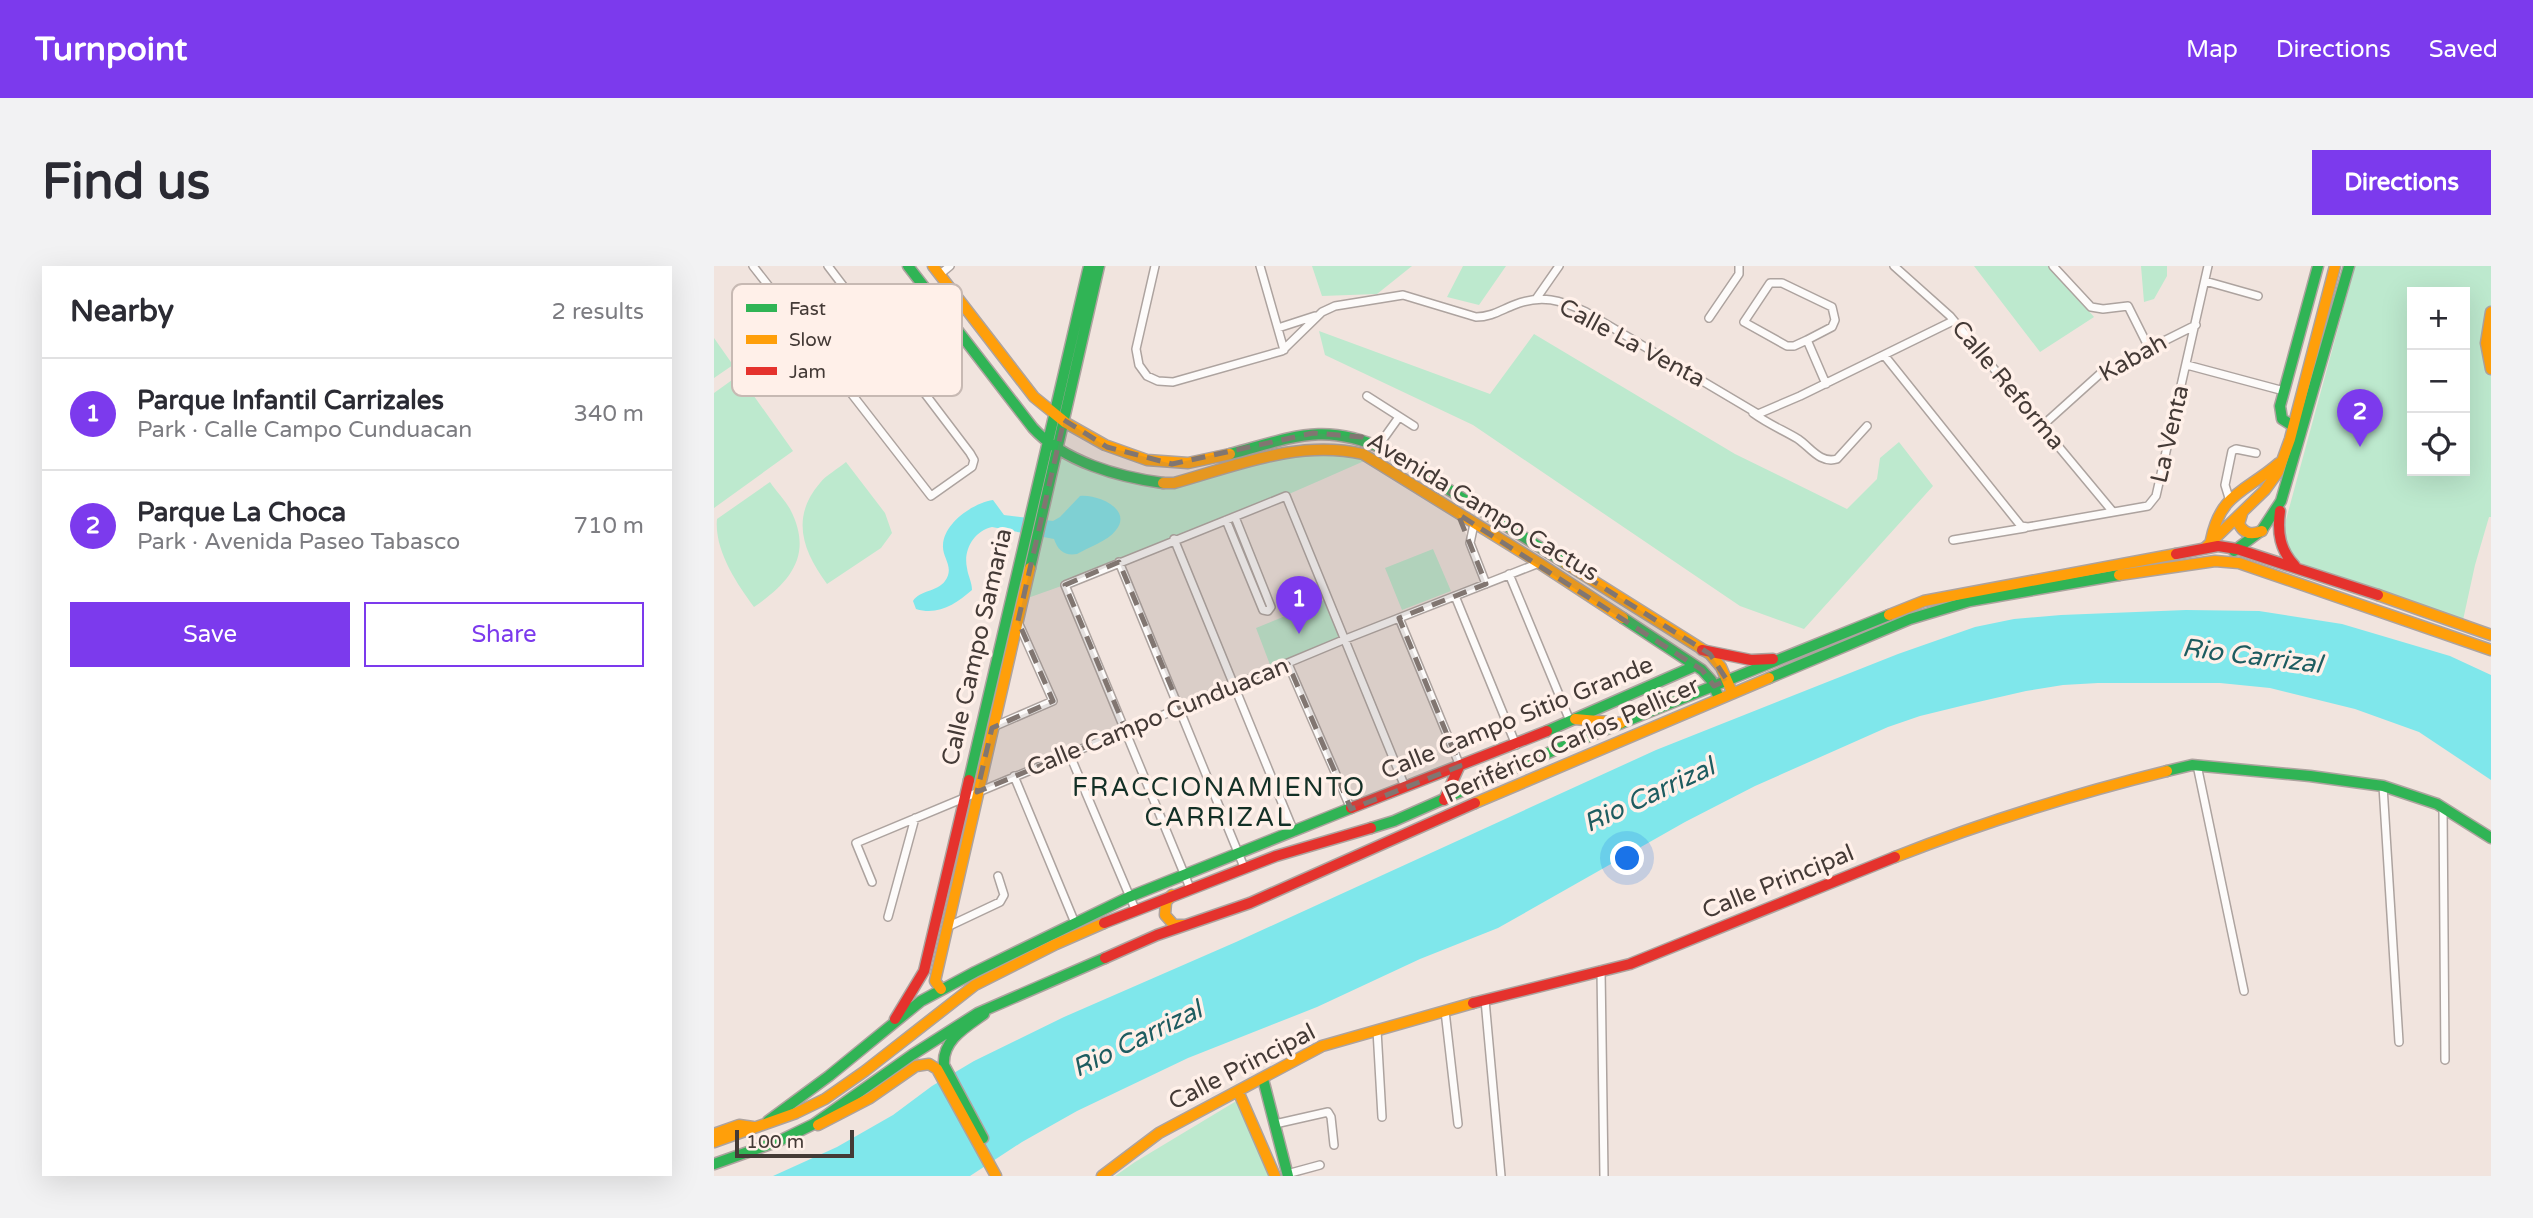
<!DOCTYPE html>
<html lang="en">
<head>
<meta charset="utf-8">
<style>
  body { margin:0; font-family:"Varela Round",sans-serif; background:#f2f2f3; color:#2b2b33 }
  .controls { position:absolute; right:21px; top:21px; display:grid; overflow:hidden; border-radius:0px; box-shadow:0 7px 28px #0002 }
  .controls button { width:63px; height:63px; display:grid; place-items:center; padding:0; border:0; border-bottom:2px solid #e1e1e2; background:#fff; color:#2b2b33; font:35px sans-serif }
  .scale { position:absolute; left:21px; bottom:18px; width:119px; box-sizing:border-box; padding-left:7px; border:4px solid #443a36; border-top:0; font-size:19px; line-height:24px; white-space:nowrap; color:#443a36; -webkit-text-stroke:5px #fff0e9; paint-order:stroke }
  .you { position:absolute; left:914px; top:593px; width:24px; height:24px; margin:-18px; border:5px solid #fff; border-radius:50%; background:#1a73e8; box-shadow:0 0 0 10px #1a73e833 }
  .badge { display:grid; place-items:center; width:46px; height:46px; border-radius:50%; background:#7c3aed; color:#fff; font-size:23px; font-weight:700 }
  .pin { position:absolute; translate:-50% -58px; filter:drop-shadow(0 2px 4px #0008) }
  .pin::after { content:''; position:absolute; top:37px; width:24px; height:21px; background:inherit; clip-path:polygon(0 0,100% 0,50% 100%) }
  .list { margin:0; padding:0; list-style:none }
  h2 { display:flex; justify-content:space-between; align-items:center; height:91px; margin:0; padding:0 28px; font-size:30px }
  h2 small { font-size:23px; font-weight:400; color:#7c7c81 }
  .list li { display:grid; grid-template-columns:46px 1fr auto; gap:21px; align-items:center; box-sizing:border-box; height:112px; padding:0 28px; border-top:2px solid #e1e1e2 }
  .list b { display:block; font-size:26px; white-space:nowrap }
  .list p { margin:0; font-size:23px; white-space:nowrap; color:#7c7c81 }
  .list em { font-size:23px; font-style:normal; color:#7c7c81 }
  .actions { display:flex; gap:14px; padding:21px 28px }
  .actions a { flex:1; padding:16px 0; border:2px solid #7c3aed; border-radius:0px; text-align:center; font-size:24px; color:#7c3aed }
  .actions .main { background:#7c3aed; color:#fff }
  .icon { flex:none; width:38px; height:38px; fill:none; stroke:currentColor; stroke-width:2; stroke-linecap:round; stroke-linejoin:round }
  .map { position:relative; flex:none; width:1777px; height:910px; overflow:hidden; border-radius:0px }
  header { display:flex; align-items:center; gap:42px; box-sizing:border-box; height:98px; padding:0 35px; background:#7c3aed; color:#fff }
  header strong { font-size:33px }
  nav { display:flex; gap:38px; margin-inline-start:auto; font-size:24px }
  .intro { display:flex; align-items:center; justify-content:space-between; box-sizing:border-box; height:168px; padding:0 42px }
  h1 { margin:0; font-size:49px }
  .button { padding:18px 32px; border-radius:0px; background:#7c3aed; color:#fff; font-size:24px; font-weight:700 }
  main { display:flex; gap:42px; padding:0 42px }
  aside { flex:1; background:#fff; border-radius:0px; box-shadow:0 7px 28px #0002 }
  .map>svg:first-child { display:block }
  .green { fill:#bde9ce; fill-rule:evenodd }
  .water { fill:#7fe7eb }
  .lines { fill:none; stroke-linecap:round; stroke-linejoin:round }
  .street-casing { stroke:#ada39f; stroke-width:10 }
  .fast-casing { stroke:#ada39f; stroke-width:13 }
  .slow-casing { stroke:#ada39f; stroke-width:13 }
  .jam-casing { stroke:#ada39f; stroke-width:13 }
  .street { stroke:#fdfbfa; stroke-width:7 }
  .fast { stroke:#30b455; stroke-width:10 }
  .slow { stroke:#ff9f0a; stroke-width:10 }
  .jam { stroke:#e5322d; stroke-width:10 }
  .marked { fill:#817671; fill-opacity:0.2; stroke:#817671; stroke-width:5; stroke-dasharray:14 9; stroke-linejoin:round }
  .labels { text-anchor:middle; dominant-baseline:central; stroke-width:7; stroke-linejoin:round; paint-order:stroke }
  .street-label { font-size:24px; fill:#443a36; stroke:#fff0e9 }
  .water-label { font-size:26px; font-style:italic; fill:#1e5c60; stroke:#fff0e9 }
  .neighbourhood-label { font-size:26px; letter-spacing:2px; fill:#133026; stroke:#fff0e9 }
  .key { fill:#fff0e9; stroke:#c7b9b3; stroke-width:2 }
  .key-label { font-size:19px; fill:#443a36 }
</style>
</head>
<body>
<header>
<strong>Turnpoint</strong>
<nav><a>Map</a><a>Directions</a><a>Saved</a></nav>
</header>
<div class="intro"><h1>Find us</h1><a class="button">Directions</a></div>
<main>
<aside>
<h2>Nearby<small>2 results</small></h2>
<ul class="list">
<li><span class="badge">1</span><div><b>Parque Infantil Carrizales</b><p>Park · Calle Campo Cunduacan</p></div><em>340 m</em></li>
<li><span class="badge">2</span><div><b>Parque La Choca</b><p>Park · Avenida Paseo Tabasco</p></div><em>710 m</em></li>
</ul>
<div class="actions"><a class="main">Save</a><a>Share</a></div>
</aside>
<div class="map">
<svg width="1777" height="910" viewBox="0 0 1777 910">
  <rect width="100%" height="100%" fill="#f1e4de"/>
  <path class="green" d="M598 0H698L663 28 608 30Z
    M749 0H792L765 39 733 31Z
    M1260 0H1336L1380 51 1326 86Z
    M1427 0H1453V10L1440 33 1430 36Z
    M1641 0H1777V46L1773 60 1777 103V251H1775L1761 299 1749 354 1599 303C1579 294 1569 284 1570 261ZM1698 26H1751V205H1698Z
    M605 65 776 128 820 68 1021 188 1133 243 1163 213 1166 192 1185 176 1219 220 1090 363 1026 340 759 159 611 89Z
    M0 72 19 99 0 112Z
    M25 109 79 185 0 242V127Z
    M595 182 657 192C542 243 427 293 308 334L343 183 447 218Z
    M132 196 171 247 178 267 167 282 113 318C89 285 76 252 106 217 112 209 124 203 132 196Z
    M56 216C62 225 71 234 76 243 100 289 76 316 40 341 23 318 0 284 3 253Z
    M719 283 737 325 688 344 671 302Z
    M613 333 629 374 558 404 542 362Z
    M524 834 555 910H401L421 896Z"/>
  <path class="water" d="M366 230C383 228 419 243 402 264 394 275 375 281 363 288 351 290 344 285 340 273L278 261C260 265 249 284 253 302 254 310 258 316 258 324 242 338 224 350 202 343L199 335C206 324 223 326 231 315 241 301 228 292 229 279 230 257 259 237 279 234L290 249 339 255 346 251Z
    M1472 344 1545 345 1628 358 1736 390 1777 409V514L1705 466 1641 443 1556 422 1506 417H1384L1349 419 1312 425 1251 439 1206 450 1174 461 1041 520 971 556 784 662 706 693 603 741 474 792 363 845 308 876 256 910H59L123 881 179 849 218 820 260 795 350 751 522 676 942 484 1184 388 1261 361 1300 353 1347 349Z"/>
  <g class="lines">
    <g class="street-casing">
      <path id="street" d="M39 0 92 68
        M441 0 422 83 425 99 433 110 444 115 459 116 568 85 608 46 621 40 689 29 762 51C777 51 787 44 800 39 827 28 847 34 872 46L1044 148 1086 130 1239 55
        M546 0 570 84
        M1180 0 1236 50 1399 246
        M1339 0 1377 41 1389 43 1414 40 1435 82
        M225 9 236 0
        M1491 15 1544 30
        M822 33 845 0
        M995 52 1025 8V0
        M564 62 601 50
        M1093 74 1118 61 1121 54 1118 41 1068 17H1056L1030 56 1073 80H1080L1093 74 1112 118
        M1170 89 1307 260 1314 261 1434 240 1442 230 1494 0
        M109 91 217 230 258 201 260 194 256 187 114 0
        M1473 99 1570 125
        M86 123 212 24
        M653 130 700 160
        M1039 147C1054 158 1069 164 1084 173 1096 181 1106 198 1123 193L1153 160
        M1328 160 1388 106 1482 59
        M665 179 685 151
        M1515 232 1511 219 1518 185 1522 183 1542 187
        M512 254 549 344 554 345 557 341 521 251
        M760 258 756 277 772 318
        M460 273 580 566
        M1239 274 1311 262
        M405 296 530 601
        M795 308 856 455
        M741 330 802 479
        M685 352 746 500
        M574 398 637 543
        M279 461 339 435 304 356
        M355 487 421 643
        M1483 499 1530 725
        M300 510 361 657
        M1669 520 1685 776
        M1729 542 1731 794
        M158 616 142 577 629 374 825 297
        M476 622 351 319 572 230 691 521
        M174 651 201 552
        M233 661 286 636 290 629 284 610
        M887 704 890 910
        M771 734 787 910
        M731 745 744 858
        M663 764 668 851
        M561 858 614 846 617 851 620 879
        M573 908 606 899"/>
    </g>
    <g class="fast-casing">
      <path id="fast" d="M194 0 319 162C350 196 405 211 449 217
        M1579 160 1568 153 1566 140 1604 0
        M516 188C578 172 609 155 672 184L851 297
        M1520 285 1548 264 1567 235 1635 0
        M316 302 385 0
        M909 352 988 404 997 414 1005 432
        M1055 412 1196 353 1256 335 1405 309
        M833 465 981 400
        M1453 505 1478 499 1596 510 1669 520 1723 538 1777 572
        M255 514 375 0
        M657 562 680 555 841 484 1175 349
        M549 813 574 910
        M54 855 115 810 207 735 261 706 415 631 637 542
        M269 872 230 799C228 774 252 761 270 748
        M0 898 65 875 100 858 198 789 264 747 391 692"/>
    </g>
    <g class="slow-casing">
      <path id="slow" d="M219 0 320 131 352 157 391 179 433 194 474 197 516 188
        M1777 46 1772 77 1777 103
        M449 217H460C522 200 584 173 649 188L825 297 909 352
        M1528 248 1525 258C1530 268 1538 269 1548 265
        M1497 274C1507 226 1532 226 1565 197
        M1492 281 1551 224 1564 206 1576 173 1621 0
        M851 297 996 388 1007 401 1018 426
        M1405 309 1501 295 1525 297 1777 384
        M1664 329 1777 369
        M1175 349 1210 335 1462 288
        M861 453 907 457
        M761 537 1055 412
        M1181 591C1270 556 1360 528 1453 505
        M458 629 452 636 451 649 460 659H469
        M227 723 221 715 316 302
        M524 825 561 910
        M104 859 156 832 202 800 215 798 223 803 282 910
        M0 868 25 859 39 861
        M0 876 82 847 111 833 151 805 261 719 342 678 390 657
        M388 910 445 867 608 780 759 737"/>
    </g>
    <g class="jam-casing">
      <path id="jam" d="M1566 245C1563 267 1566 284 1581 300
        M1462 288 1504 280 1523 283 1664 329
        M988 384 1037 394 1059 393
        M730 534 745 501
        M637 542 833 465
        M390 657 562 590 657 562
        M391 692 443 669 536 637 761 537
        M759 737 916 698 1181 591
        M181 753 210 705 255 514"/>
    </g>
    <use href="#street" class="street"/>
    <use href="#fast" class="fast"/>
    <use href="#slow" class="slow"/>
    <use href="#jam" class="jam"/>
  </g>
  <path class="marked" d="M350 154 393 181 458 198 599 167 648 171 996 388 1013 414 1000 420 988 404 744 248 772 318 685 352 746 500 637 543 574 398 466 442 405 296 351 319 412 464 263 526 278 462 339 435 304 355Z"/>
  <g class="labels">
    <g class="street-label">
      <text transform="translate(918 77) rotate(28)">Calle La Venta</text>
      <text transform="translate(1419 92) rotate(-29)">Kabah</text>
      <text transform="translate(1294 119) rotate(50)">Calle Reforma</text>
      <text transform="translate(1456 168) rotate(-77)">La Venta</text>
      <text transform="translate(769 241) rotate(31)">Avenida Campo Cactus</text>
      <text transform="translate(263 381) rotate(-77)">Calle Campo Samaria</text>
      <text transform="translate(444 451) rotate(-22)">Calle Campo Cunduacan</text>
      <text transform="translate(803 452) rotate(-22)">Calle Campo Sitio Grande</text>
      <text transform="translate(858 474) rotate(-24)">Periférico Carlos Pellicer</text>
      <text transform="translate(1064 616) rotate(-22)">Calle Principal</text>
      <text transform="translate(528 801) rotate(-27)">Calle Principal</text>
    </g>
    <g class="water-label">
      <text transform="translate(1538 390) rotate(7)">Rio Carrizal</text>
      <text transform="translate(935 529) rotate(-25)">Rio Carrizal</text>
      <text transform="translate(423 773) rotate(-26)">Rio Carrizal</text>
    </g>
    <g class="neighbourhood-label">
      <text x="505" y="521">FRACCIONAMIENTO<tspan x="505" dy="30">CARRIZAL</tspan></text>
    </g>
  </g>
  <rect x="18" y="18" width="230" height="112" rx="10" class="key"/>
  <rect x="32" y="38" width="31" height="8" fill="#30b455"/>
  <rect x="32" y="69" width="31" height="9" fill="#ff9f0a"/>
  <rect x="32" y="101" width="31" height="8" fill="#e5322d"/>
  <g class="key-label">
    <text x="75" y="49">Fast</text>
    <text x="75" y="80">Slow</text>
    <text x="75" y="112">Jam</text>
  </g>
</svg>
<div class="controls">
<button>+</button>
<button>−</button>
<button><svg class="icon" aria-label="locate" viewBox="0 0 24 24"><circle cx="12" cy="12" r="6"/><path d="M12 2v4M12 18v4M2 12h4M18 12h4"/></svg></button>
</div>
<div class="scale">100 m</div>
<div class="you"></div>
<div class="pin badge" style="left:585px;top:368px">1</div>
<div class="pin badge" style="left:1646px;top:181px">2</div>
</div>
</main>
</body>
</html>
